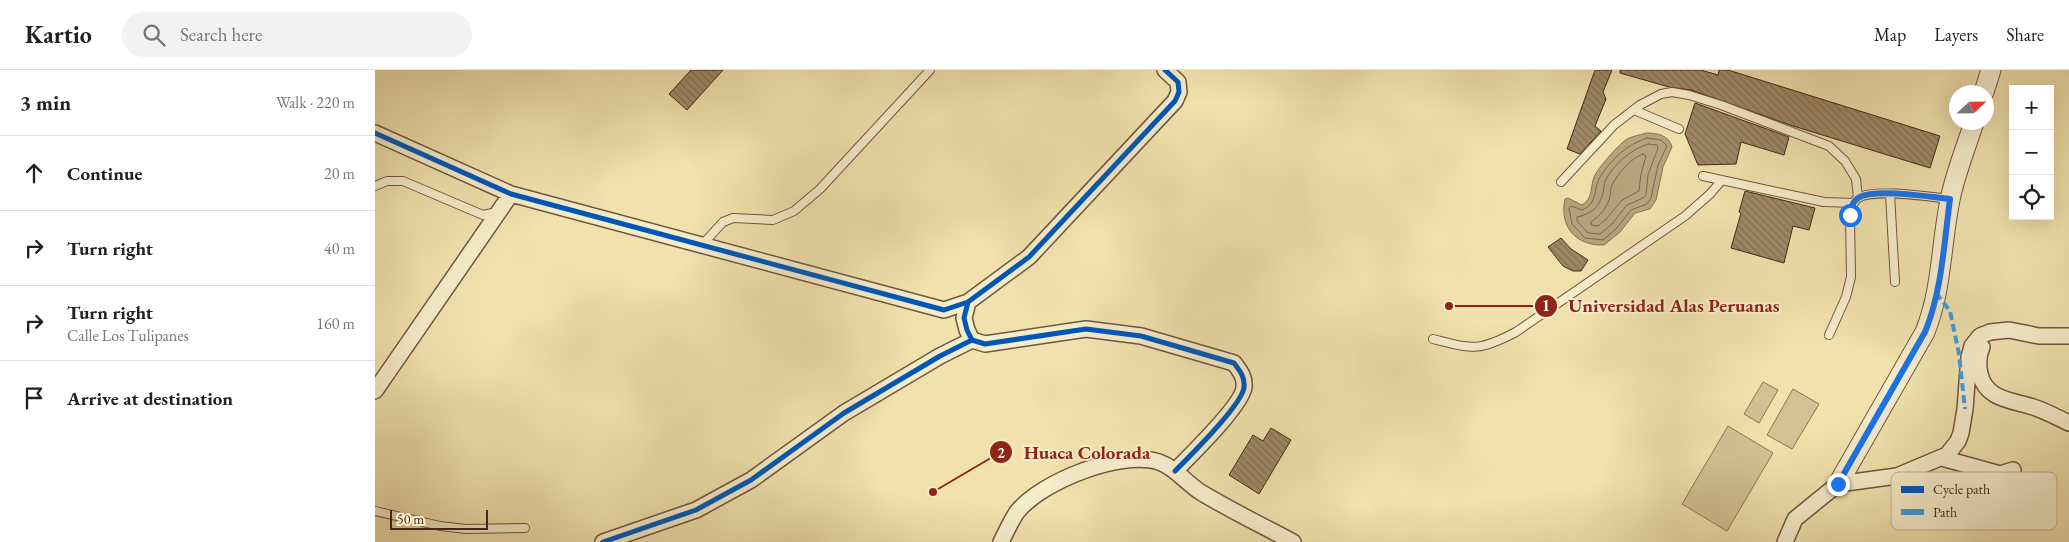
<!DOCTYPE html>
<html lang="en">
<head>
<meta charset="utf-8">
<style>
  body { margin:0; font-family:"EB Garamond",serif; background:#f2f2f2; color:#202124 }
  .controls { position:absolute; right:15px; top:15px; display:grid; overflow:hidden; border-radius:0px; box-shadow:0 5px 20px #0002 }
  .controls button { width:45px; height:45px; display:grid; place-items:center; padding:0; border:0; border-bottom:1px solid #e0e0e0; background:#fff; color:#202124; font:25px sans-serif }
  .compass { position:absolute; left:1574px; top:15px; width:45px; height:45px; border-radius:50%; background:#fff; box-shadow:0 5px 20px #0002; rotate:68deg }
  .scale { position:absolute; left:15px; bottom:12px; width:98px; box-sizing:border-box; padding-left:5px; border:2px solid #47271a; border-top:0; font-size:14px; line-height:18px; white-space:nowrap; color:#47271a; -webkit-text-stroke:4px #f5ecca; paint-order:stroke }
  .stop { position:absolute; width:15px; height:15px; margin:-11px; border:4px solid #1a73e8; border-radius:50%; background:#fff }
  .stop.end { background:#1a73e8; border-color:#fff; box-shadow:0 1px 5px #0008 }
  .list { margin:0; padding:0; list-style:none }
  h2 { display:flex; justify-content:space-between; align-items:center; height:65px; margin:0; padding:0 20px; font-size:21px }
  h2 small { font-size:16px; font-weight:400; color:#757577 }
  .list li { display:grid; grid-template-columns:32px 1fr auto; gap:15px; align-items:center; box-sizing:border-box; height:75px; padding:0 20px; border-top:1px solid #e0e0e0 }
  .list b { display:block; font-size:19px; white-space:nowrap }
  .list p { margin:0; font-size:16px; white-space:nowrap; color:#757577 }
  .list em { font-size:16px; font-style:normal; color:#757577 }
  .icon { flex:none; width:28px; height:28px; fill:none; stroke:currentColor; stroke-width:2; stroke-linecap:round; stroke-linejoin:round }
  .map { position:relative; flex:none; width:1694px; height:472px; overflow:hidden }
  header { display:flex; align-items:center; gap:30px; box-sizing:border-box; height:70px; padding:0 25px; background:#fff; border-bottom:1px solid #e0e0e0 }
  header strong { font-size:24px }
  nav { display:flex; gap:28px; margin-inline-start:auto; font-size:18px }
  .search { width:350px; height:45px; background:#f2f2f2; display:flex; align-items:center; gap:12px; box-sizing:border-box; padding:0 18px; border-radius:28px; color:#757577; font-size:19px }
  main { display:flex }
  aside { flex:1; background:#fff }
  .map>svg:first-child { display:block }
  .garden { fill:#d3c194; stroke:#8d7457 }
  .water { fill:#b7a27b; stroke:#8a7154 }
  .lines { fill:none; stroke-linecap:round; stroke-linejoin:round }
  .shore { stroke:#7f644a; stroke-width:1 }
  .building { fill:url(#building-back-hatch); stroke:#47271a }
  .service-casing { stroke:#71563f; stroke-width:10 }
  .minor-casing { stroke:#71563f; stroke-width:18 }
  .tertiary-casing { stroke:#71563f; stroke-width:21 }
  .service { stroke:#f5ecca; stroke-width:8 }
  .minor { stroke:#f5ecca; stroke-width:15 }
  .tertiary { stroke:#f5ecca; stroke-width:19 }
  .quiet { stroke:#409cdf; stroke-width:4; stroke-dasharray:8 4; stroke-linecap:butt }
  .cycleway-casing { stroke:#f5ecca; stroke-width:8 }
  .cycleway { stroke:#0057b8; stroke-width:5 }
  .route { stroke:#1a73e8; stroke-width:6 }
  .key { fill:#f5ecca; stroke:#c1b195; stroke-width:1 }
  .key-label { font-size:14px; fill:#47271a }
  .leader { fill:none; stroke:#8f2418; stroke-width:2 }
  .callout-dot { fill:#8f2418; stroke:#f5ecca; stroke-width:2 }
  .mark-label { font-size:15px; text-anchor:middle; font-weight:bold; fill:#fff }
  .callout-label { font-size:19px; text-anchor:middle; font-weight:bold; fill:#8f2418; stroke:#f5ecca; stroke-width:4; stroke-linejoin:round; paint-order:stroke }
</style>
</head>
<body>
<header>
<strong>Kartio</strong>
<div class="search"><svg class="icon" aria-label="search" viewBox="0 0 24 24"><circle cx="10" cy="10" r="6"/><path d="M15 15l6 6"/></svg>Search here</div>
<nav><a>Map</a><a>Layers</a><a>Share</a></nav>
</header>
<main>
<aside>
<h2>3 min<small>Walk · 220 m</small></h2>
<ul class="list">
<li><svg class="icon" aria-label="ahead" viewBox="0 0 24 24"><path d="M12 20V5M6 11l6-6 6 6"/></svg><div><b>Continue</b></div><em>20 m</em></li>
<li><svg class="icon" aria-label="right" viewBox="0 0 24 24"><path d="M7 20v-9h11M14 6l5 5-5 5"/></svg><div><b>Turn right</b></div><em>40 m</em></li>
<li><svg class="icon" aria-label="right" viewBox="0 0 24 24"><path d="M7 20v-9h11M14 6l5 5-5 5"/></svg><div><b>Turn right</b><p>Calle Los Tulipanes</p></div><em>160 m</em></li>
<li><svg class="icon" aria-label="arrive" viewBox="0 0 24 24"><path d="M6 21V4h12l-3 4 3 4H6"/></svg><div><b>Arrive at destination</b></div></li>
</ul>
</aside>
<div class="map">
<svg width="1694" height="472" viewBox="0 0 1694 472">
  <defs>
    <pattern id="building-back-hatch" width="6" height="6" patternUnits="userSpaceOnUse" patternTransform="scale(1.25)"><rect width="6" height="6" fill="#9f8866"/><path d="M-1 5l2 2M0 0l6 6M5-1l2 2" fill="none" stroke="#836f53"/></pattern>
  </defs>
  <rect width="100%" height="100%" fill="#f0e1ad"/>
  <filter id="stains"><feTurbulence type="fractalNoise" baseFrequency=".004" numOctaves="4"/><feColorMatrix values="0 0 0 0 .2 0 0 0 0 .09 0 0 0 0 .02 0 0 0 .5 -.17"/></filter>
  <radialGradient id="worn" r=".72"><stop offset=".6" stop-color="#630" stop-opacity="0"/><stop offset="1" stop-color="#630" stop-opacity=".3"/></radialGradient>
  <path class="garden" d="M1388 312 1403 320 1384 353 1369 344Z
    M1418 319 1444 334 1417 379 1392 365Z
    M1353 356 1398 383 1352 461 1307 434Z"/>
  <path class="water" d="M1271 63C1282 63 1294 65 1297 77L1288 97 1281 130 1275 139 1260 143 1245 162 1229 175C1201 176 1184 157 1190 129L1193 128 1207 135C1218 129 1215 118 1219 107 1223 98 1243 75 1252 69 1258 66 1265 65 1271 63Z"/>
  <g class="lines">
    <path class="shore" d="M1272 68 1286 70 1292 76 1283 95 1276 128 1272 134 1256 140 1241 159 1228 170 1210 168 1197 154 1194 138 1196 136 1207 140C1223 134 1218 119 1225 107 1237 89 1251 75 1272 68Z
      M1273 74 1282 75 1283 78 1273 105 1271 125 1268 128 1252 135 1237 154 1225 164 1213 163 1202 151V147C1216 144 1224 138 1228 123 1229 119 1229 114 1230 111 1239 94 1255 80 1273 74Z
      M1268 84 1271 86 1266 104 1264 121 1247 130 1231 149 1223 156 1216 155V152C1225 146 1232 138 1235 127 1236 123 1235 118 1237 115 1243 103 1256 88 1268 84Z"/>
  </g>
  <path class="building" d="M316 0H348L312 40 294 24Z
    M1220 0H1237L1228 22 1231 29 1220 56 1226 61 1205 84 1192 79Z
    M1245 0H1326L1343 5 1344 0H1353L1565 66 1555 98 1418 56 1316 20 1294 17 1245 3Z
    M1320 33 1414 67 1409 85 1366 72 1361 94 1323 95 1310 64Z
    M1370 121 1440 138 1434 160 1418 156 1409 193 1356 178 1366 143 1364 142Z
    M1186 168 1196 179 1213 190 1206 201H1198L1188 196 1173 177Z
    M896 358 916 370 884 424 854 405 878 365 888 371Z"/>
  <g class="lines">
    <g class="service-casing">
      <path id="service" d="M1259 40 1304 59
        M1328 106 1449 132 1479 133
        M1186 112 1239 55 1265 35 1286 24 1297 22 1314 25 1346 35 1454 76 1470 91 1481 109 1483 128
        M0 116 12 111H28L108 145 122 142
        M1515 124 1520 212
        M327 175 348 152 358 148 398 150 419 141 445 119 555 0
        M1454 265 1471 227 1476 207 1475 145C1476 139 1477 132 1483 128 1499 118 1556 127 1575 129
        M1058 269C1098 279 1103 282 1141 262L1310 146 1335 124 1347 110
        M0 441 65 456 91 459 150 458"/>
    </g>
    <g class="minor-casing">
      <path id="minor" d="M790 0 803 12 804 22 800 31 654 187 593 232 589 248 592 260 597 270 610 274 711 259 766 266 859 293C865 301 870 307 869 317 868 334 814 387 800 401
        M0 63 136 124 569 240 593 232
        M1607 277C1603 286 1603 295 1605 304 1611 330 1637 330 1658 337 1671 341 1683 348 1694 353
        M0 321 136 124
        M1567 388 1625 404 1638 400
        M228 472 321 440 376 410 469 343 565 286 597 270
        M626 472C631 462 636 451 642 442 667 411 746 380 784 392 801 398 812 414 827 423 857 441 888 456 918 472
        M1410 472 1420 449 1463 414 1522 406 1572 385 1583 371 1586 363 1590 339 1594 287 1597 276 1605 266 1615 262 1634 260 1664 266H1694"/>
    </g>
    <g class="tertiary-casing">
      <path id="tertiary" d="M1609 22 1616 0
        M1463 414 1550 262C1567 220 1566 174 1575 130 1580 104 1591 78 1599 52"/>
    </g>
    <use href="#service" class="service"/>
    <use href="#minor" class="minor"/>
    <use href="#tertiary" class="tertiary"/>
    <path class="quiet" d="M1561 223 1575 241 1584 284 1590 339"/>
    <g class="cycleway-casing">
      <path id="cycleway" d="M790 0 803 12 804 22 800 31 654 187 593 232 589 248 592 260 597 270 610 274 711 259 766 266 859 293C865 301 870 307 869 317 868 334 814 387 800 401
        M0 63 136 124 569 240 593 232
        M228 472 321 440 376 410 469 343 565 286 597 270"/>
    </g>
    <use href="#cycleway" class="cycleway"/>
  </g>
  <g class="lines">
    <path class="route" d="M1463 414 1550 262C1567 221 1569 173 1575 129 1556 127 1499 118 1483 128 1477 132 1476 139 1475 145"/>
  </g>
  <rect x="1516" y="402" width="166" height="58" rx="8" class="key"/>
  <rect x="1526" y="416" width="23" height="7" fill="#0057b8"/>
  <rect x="1526" y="439" width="23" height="6" fill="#409cdf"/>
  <g class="key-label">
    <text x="1558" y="424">Cycle path</text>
    <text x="1558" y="447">Path</text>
  </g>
  <path class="leader" d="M1074 236L1171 236M558 422L626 382"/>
  <g class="callout-dot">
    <circle cx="1074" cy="236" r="5"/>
    <circle cx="558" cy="422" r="5"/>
    <circle cx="1171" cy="236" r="12"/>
    <circle cx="626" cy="382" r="12"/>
  </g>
  <g class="mark-label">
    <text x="1171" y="241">1</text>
    <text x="626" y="388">2</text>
  </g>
  <g class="callout-label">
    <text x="1299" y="242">Universidad Alas Peruanas</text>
    <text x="712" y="389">Huaca Colorada</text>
  </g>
  <rect width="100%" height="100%" filter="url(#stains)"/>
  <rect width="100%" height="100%" fill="url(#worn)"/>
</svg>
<div class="controls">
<button>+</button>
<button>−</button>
<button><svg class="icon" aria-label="locate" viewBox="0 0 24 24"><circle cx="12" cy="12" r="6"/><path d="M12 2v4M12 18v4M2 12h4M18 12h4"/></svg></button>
</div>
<svg class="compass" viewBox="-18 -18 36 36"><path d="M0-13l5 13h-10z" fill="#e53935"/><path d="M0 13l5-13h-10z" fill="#757577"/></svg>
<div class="scale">50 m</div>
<div class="stop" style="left:1475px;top:145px"></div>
<div class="stop end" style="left:1463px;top:414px"></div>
</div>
</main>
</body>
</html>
